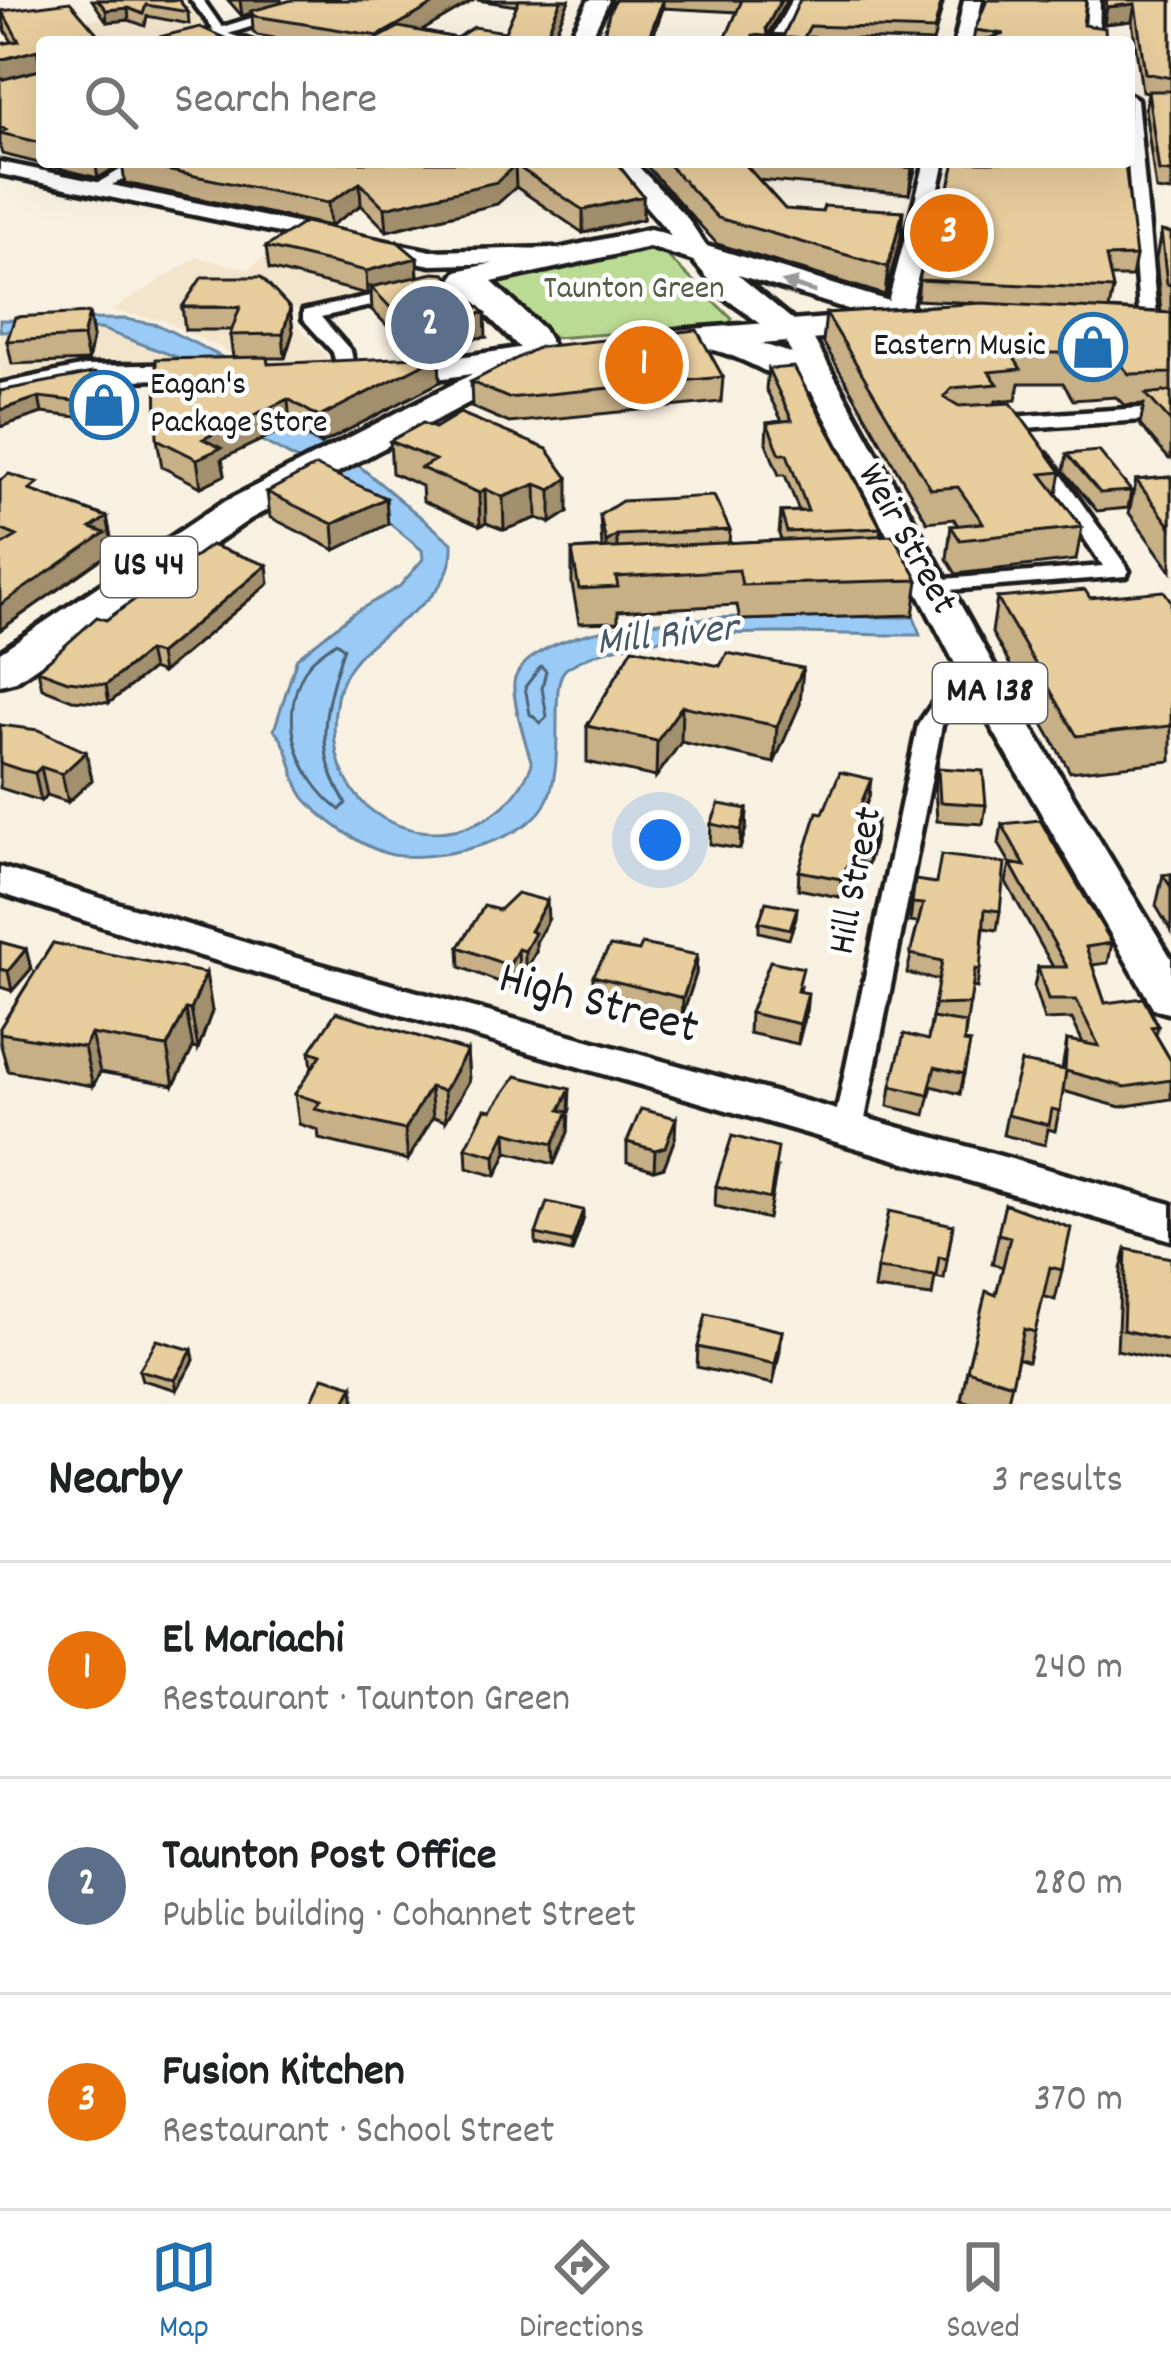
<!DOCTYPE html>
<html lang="en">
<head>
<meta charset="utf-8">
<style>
  body { margin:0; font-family:Dekko,sans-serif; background:#f2f2f2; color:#202124 }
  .you { position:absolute; left:660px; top:840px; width:42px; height:42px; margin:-30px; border:9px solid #fff; border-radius:50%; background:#1a73e8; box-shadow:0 0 0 18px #1a73e833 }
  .badge { display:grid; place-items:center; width:78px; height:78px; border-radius:50%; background:#1f6fb2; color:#fff; font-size:39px; font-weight:700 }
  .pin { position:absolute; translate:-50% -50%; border:6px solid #fff; box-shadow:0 3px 12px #0006 }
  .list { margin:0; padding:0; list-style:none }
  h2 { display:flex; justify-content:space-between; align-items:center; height:156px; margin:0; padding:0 48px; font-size:51px }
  h2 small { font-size:39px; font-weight:400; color:#757577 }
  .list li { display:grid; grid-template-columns:78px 1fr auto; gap:36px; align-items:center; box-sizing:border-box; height:216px; padding:0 48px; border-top:3px solid #e0e0e0 }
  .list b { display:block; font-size:45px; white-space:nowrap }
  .list p { margin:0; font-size:39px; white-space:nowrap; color:#757577 }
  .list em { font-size:39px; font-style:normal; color:#757577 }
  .icon { flex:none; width:66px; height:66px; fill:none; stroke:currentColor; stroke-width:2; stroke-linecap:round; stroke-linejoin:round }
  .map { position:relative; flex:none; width:1171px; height:1404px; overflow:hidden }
  .search { position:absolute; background:#fff; box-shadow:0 12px 48px #0002; left:36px; right:36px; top:36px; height:132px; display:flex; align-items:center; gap:30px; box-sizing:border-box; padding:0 42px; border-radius:12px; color:#757577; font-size:45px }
  .sheet { height:804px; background:#fff }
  nav { display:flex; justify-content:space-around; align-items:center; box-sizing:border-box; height:168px; border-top:3px solid #e0e0e0; background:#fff; font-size:33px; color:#757577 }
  nav a { display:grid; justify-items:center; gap:6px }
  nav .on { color:#1f6fb2 }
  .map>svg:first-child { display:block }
  .built { fill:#f3e5cc }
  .green { fill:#badb94; stroke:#6b7c58; stroke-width:3 }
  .water { fill:#99cbf6; stroke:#67859f; stroke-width:3 }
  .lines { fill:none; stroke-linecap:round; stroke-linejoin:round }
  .shore { stroke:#4e6273; stroke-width:3 }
  .street-casing { stroke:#1c1c1c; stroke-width:9 }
  .secondary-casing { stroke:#1c1c1c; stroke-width:9 }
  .primary-casing { stroke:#1c1c1c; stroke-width:9 }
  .highway-casing { stroke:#1c1c1c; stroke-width:9 }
  .street { fill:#fff; fill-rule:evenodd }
  .secondary { fill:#fff; fill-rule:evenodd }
  .primary { fill:#fff; fill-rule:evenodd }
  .highway { fill:#fff; fill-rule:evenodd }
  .wall { fill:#c7af86; stroke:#1c1c1c; stroke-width:3 }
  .shaded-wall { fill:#a28f6d; stroke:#1c1c1c; stroke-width:3 }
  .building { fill:#e7cc9c; stroke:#1c1c1c; stroke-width:3 }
  .oneway { fill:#999 }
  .labels { text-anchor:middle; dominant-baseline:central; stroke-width:9; stroke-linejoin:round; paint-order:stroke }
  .far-park-label { font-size:33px; fill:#535f46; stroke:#fff }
  .far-poi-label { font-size:33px; fill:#1c1c1c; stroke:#fff; text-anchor:end }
  .shield { fill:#fff; stroke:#606060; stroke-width:3 }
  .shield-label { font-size:36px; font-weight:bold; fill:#1c1c1c }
  .street-label { font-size:39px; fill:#1c1c1c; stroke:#fff }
  .water-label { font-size:42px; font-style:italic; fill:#485968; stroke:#fff }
  .near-street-label { font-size:48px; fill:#1c1c1c; stroke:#fff }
</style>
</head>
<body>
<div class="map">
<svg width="1171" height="1404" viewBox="0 0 1171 1404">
  <rect width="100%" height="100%" fill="#f8f0e1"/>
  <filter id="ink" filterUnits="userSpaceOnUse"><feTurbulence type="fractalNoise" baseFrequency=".00833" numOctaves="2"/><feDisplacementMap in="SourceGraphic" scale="24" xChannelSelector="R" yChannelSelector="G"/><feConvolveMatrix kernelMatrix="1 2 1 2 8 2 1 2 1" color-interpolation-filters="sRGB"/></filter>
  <g filter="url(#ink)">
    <path class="built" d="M191 8 207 30 160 42H59L49 24Z
      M291 237 450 273 283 312 327 355 324 363 230 364 232 354 162 320 111 311 197 257 249 269Z
      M101 330 169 353 174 363 64 369 0 383V332Z"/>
    <path class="green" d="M638 245 657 246 732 319 728 325 554 338 495 284V279Z"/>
    <path class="water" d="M125 319 158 325 226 359H182L101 329 0 331V320Z
      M271 419 358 465 452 543C456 617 350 626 337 698 310 843 486 878 532 764 527 747 509 693 515 678 546 600 836 619 914 617L920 635C832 636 640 619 567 668 546 682 569 765 544 806 522 843 433 862 393 855 365 849 327 823 308 802 289 783 295 751 274 730L297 658 352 614 400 586 423 559 422 550 339 482 234 426Z"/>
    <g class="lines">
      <path class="shore" d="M336 642 344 648C325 702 312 752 346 803L340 810C298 779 276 716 307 667 312 658 328 649 336 642Z
        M541 666 546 671 542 688 547 717 541 723 530 714 525 687Z"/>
      <g class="street-casing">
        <path id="street" d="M191 0H203L226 33 253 42 208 37V31L214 30Z
          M792 0H804L783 42H769Z
          M1088 0H1100L1099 42H1085Z
          M1130 95 1137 99 1158 327 1149 332 1140 327 1128 162Z
          M134 162H153L100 192 87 189Z
          M400 289 406 290V298L321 317 351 351 355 371 353 375H339L333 352 303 319V311Z
          M1171 406V418L994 430 984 424 994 418Z
          M1040 452 1047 454 1126 566 1129 571 1126 576 924 592 921 587 924 582 932 580 1103 566 1030 458Z
          M985 677 993 679 997 684 993 689 958 701 942 725 864 1124 860 1133 849 1136 838 1133 834 1124 918 725 941 691Z"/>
      </g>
      <g class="secondary-casing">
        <path id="secondary" d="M309 0H337L202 42H174Z
          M964 0H982L973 42H955Z
          M0 162 431 251 554 248 565 255 554 262 431 265 0 174Z
          M925 162H945L909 314 897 321 885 314Z
          M534 345 547 353 543 358C511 366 407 393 383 371 390 365 510 351 534 345Z
          M200 364 213 372 209 377 85 382 0 400V384L85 366Z
          M0 867 293 957 1171 1204V1240L132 936 0 893Z"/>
      </g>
      <g class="primary-casing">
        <path id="primary" d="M589 0H609L589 42H567Z
          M608 162H634L688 219 710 252 812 336 997 671 1171 958V1014L1154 1009 959 671 785 341 725 298Z"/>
      </g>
      <g class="highway-casing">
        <path id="highway" d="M650 229 899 304 902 324 885 334 761 344C787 351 820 362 838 383L820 394C781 384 745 355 705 348 680 344 641 366 623 343L640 333 867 315 649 247 492 282 543 329 556 352 551 359 250 519 16 681 0 685V652L222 503 521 349 457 285 452 278 457 271Z"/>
      </g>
      <use href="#street" class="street"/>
      <use href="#secondary" class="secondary"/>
      <use href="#primary" class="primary"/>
      <use href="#highway" class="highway"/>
    </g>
    <path class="wall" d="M92 0H179L188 12 189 24 147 16 145 26 129 20 107 22Z
      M228 0H281V3L474 0 421 31 456 38 505 32 517 6 477 0H569L551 42H297L257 35 253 31 252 13 242 16Z
      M615 0H787L768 34 784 35 800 0H944L933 42 809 37 807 42H724L737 12 663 8 651 42H602Z
      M1103 0H1171V192L1156 190 1145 109 1148 92 1142 91 1132 21 1104 24Z
      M2 11 42 42V162H616L643 196V219L583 233 516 187 497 204 387 231 361 205 330 226 125 183 122 164 98 178 2 154 0 147V44L12 42 5 30Z
      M1083 25 1106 42H973L975 30Z
      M643 162H917L909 194 759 180 785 209 901 237 885 295 717 244Z
      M939 198 1136 256 1132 277H1110L1113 289 1109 309 1161 312 1156 259 1161 231 1171 233V459H1169L1140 425 1144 404 1124 405 1116 397 1073 400 1063 383H1019L1016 400 996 401 995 404 1061 472 1057 494 1082 527 1076 560 956 574 947 559 951 526H958L954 519 927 522 823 342 826 313 976 303 917 300 919 280Z
      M266 247 417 258 418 276 486 337 406 345 372 310 371 293 367 294 269 269Z
      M182 307 290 308 293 332 285 358H267L268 364 440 382 321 444 290 426 222 459 225 475 201 487 162 467 157 439 233 357 230 335 232 330H185Z
      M89 313 93 337 88 361 12 364 7 341Z
      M768 369 881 528 880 536 918 580 913 615 740 620 737 605 618 611V622L579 623 572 584V550L602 548 600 515 730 530 729 543 781 540 779 534 781 512 799 511 785 475H779L766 443 767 423 782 421 766 389Z
      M123 376 125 393 102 420 42 413 0 427V391Z
      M723 377 721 402 509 423 472 407 471 382Z
      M435 428 547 449 568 512 551 523 537 518 504 530 486 523 480 526 423 501 422 486 392 473 390 441Z
      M1067 454 1131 491 1128 508 1097 511 1064 471Z
      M1171 477V571L1129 513 1136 480Z
      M0 480 107 517 111 538 106 541 108 554 0 630Z
      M267 492 388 524 335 550 270 517Z
      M269 583 162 673 152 669 109 703 72 700 42 688 38 670 106 620Z
      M997 598H1090L1171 601V761L1070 772 992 633Z
      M633 648 800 704 774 763 681 742 656 777 587 762V726Z
      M0 725 86 752 92 780 68 802 47 795 41 801 0 788Z
      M938 768 986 805 983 824 937 821 935 787Z
      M869 797 861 817 875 838 868 864 855 861 839 897 798 889 799 871 823 813Z
      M747 809 746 828 740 849 710 844 711 824Z
      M1002 824 1112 943 1108 963 1092 965 1105 1003 1158 1026 1156 1035 1171 1061V1099L1120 1107 1063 1091 1055 1131 1048 1129 1045 1145 1003 1135 1007 1115 1062 1069 1067 1040 1083 1043 1072 1019 1044 1020 1034 987 1038 967H1053L1006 882 1010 863 999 844Z
      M1171 874V931L1156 906 1163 875Z
      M915 880 1000 911 997 930 984 928 977 988 972 987 964 1042 970 1043 960 1094 932 1086 925 1115 888 1106 891 1086 928 1040 939 980 907 973 918 923 910 922Z
      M797 908 796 918 789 939 759 932V922Z
      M548 920 536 942V952L525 971 519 969 509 986 460 967 459 947Z
      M0 942 26 949 31 969 12 991 0 987Z
      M53 943 212 1011 198 1049 193 1048 174 1085 100 1072 93 1086 8 1071 0 1042V1028Z
      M697 955 696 974 682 1017 593 996V976Z
      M801 987 800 992 806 1013 798 1044 749 1033 750 1013Z
      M310 1051H467L469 1081 446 1121 433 1117 408 1160 319 1139 318 1130 299 1124 295 1094 312 1069Z
      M570 1109 568 1115V1132L554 1164 507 1152 496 1176 467 1168 466 1148 492 1110Z
      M675 1138 664 1167 654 1170 627 1162V1142Z
      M777 1168 768 1219 715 1206 716 1186Z
      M1005 1204 1062 1270 1055 1300 1043 1296 1028 1362 1018 1358 1007 1404H974L961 1400 967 1370 996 1295 1003 1267 992 1264Z
      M583 1220 572 1252 536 1244V1234Z
      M953 1225 944 1279 935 1277 932 1296 874 1289 877 1269Z
      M1126 1249 1169 1323 1171 1320V1362L1117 1350 1121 1269Z
      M782 1331 773 1384 697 1367 698 1347Z
      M192 1350 194 1360 177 1390 142 1380 139 1370Z"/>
    <path class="shaded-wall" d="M240 0H281V4L242 16Z
      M441 0H474L403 42H378V36Z
      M561 0H569L551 42H543Z
      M663 0V8L651 42H647Z
      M781 0H787L767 36 766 28Z
      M1135 4 1132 21 1104 24 1107 7Z
      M128 8 129 20 107 22 106 10Z
      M37 50 41 70 0 81V60Z
      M95 162H122V164L98 178Z
      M913 162H917L909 194 912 168Z
      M515 165 516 187 497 204 387 231 385 208Z
      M360 183 361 205 330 226 328 203Z
      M643 196V219L583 233V210Z
      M903 211 901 237 885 295 888 267Z
      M417 258 418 281 371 287V293L367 294 366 271Z
      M290 308 293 332 285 358 283 334Z
      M89 313 93 337 88 361 83 337Z
      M485 313 486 337 406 345 404 322Z
      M439 356 440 382 321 444 319 417Z
      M123 376 125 393 102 420 99 404Z
      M39 397 42 413 0 427V410Z
      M288 399 290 426 222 459 225 475 201 487 197 459 203 439Z
      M568 478V512L551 523V490Z
      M536 484 537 518 504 530 503 497Z
      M485 489 486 523 480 526 479 493Z
      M386 498 388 524 335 550 333 524Z
      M107 517 111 538 106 541 108 554 0 630V605L91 528Z
      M617 535V562L606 568V542Z
      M267 565 269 583 162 673 159 654Z
      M148 651 152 669 109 703 106 685Z
      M803 668 800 704 774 763 777 726Z
      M682 706 681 742 656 777 657 741Z
      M86 752 92 780 68 802 62 774Z
      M41 767 47 795 41 801 35 773Z
      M871 779 869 797 854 834 856 816Z
      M747 809 746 828 740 849 741 830Z
      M877 820 875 838 868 864 870 846Z
      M857 844 855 861 839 897 841 879Z
      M547 901 548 920 536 942V952L525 971V951L530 931Z
      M26 949 31 969 12 991 8 971Z
      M518 949 519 969 509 986V966Z
      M697 955 696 974 682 1017 683 998Z
      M206 973 212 1011 198 1049 191 1010Z
      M808 993 806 1013 798 1044 800 1024Z
      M186 1009 193 1048 174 1085 167 1047Z
      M91 1034 100 1072 93 1086 84 1047Z
      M467 1051 469 1081 446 1121 444 1091Z
      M430 1087 433 1117 408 1160 405 1130Z
      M570 1089 568 1132 554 1164 553 1144 560 1110Z
      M676 1118 675 1138 664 1167 654 1170 655 1150Z
      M506 1132 507 1152 496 1176 495 1156Z
      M583 1210V1220L572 1252V1242Z
      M782 1331 780 1351 773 1384 775 1364Z
      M192 1350 194 1360 177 1390 175 1380Z
      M353 1386 355 1404H344Z"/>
    <path class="building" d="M98 0H179L188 12 146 5 143 14 128 8 106 10Z
      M292 0H441L378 36 255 16 251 11Z
      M519 0H561L543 42H371L399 27 456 38 474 27 505 32Z
      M615 0H663L647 42H653H602L609 13Z
      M732 0H781L766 28 767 34 784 35 800 0H942L934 30 810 26 803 39 753 35 750 42H724L742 0Z
      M987 0H1086L1083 25 1105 28 1106 42H977L1004 34 975 30Z
      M1106 0H1171V78L1145 73 1135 4 1107 7Z
      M70 2 102 39 109 42H42V53L37 50 0 60V44L19 41 2 11Z
      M200 27 227 39 215 42H139Z
      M42 59V143L0 133 6 130 0 127V80L40 70Z
      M1148 91H1171V172L1159 171Z
      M126 162H616L643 196 583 210 515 165 497 182 385 208 360 183 328 203Z
      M666 162H743L785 209 822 212 824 206 903 211 888 267 718 218Z
      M844 162H913L912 168Z
      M955 162H1118L1125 164 1136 256 1106 257 1113 289 919 280 939 198 946 199Z
      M305 222 398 242 417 258 366 271 266 247Z
      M1161 231 1171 233V285L1167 284Z
      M434 273 445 274 485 313 404 322 371 287Z
      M202 277H261L290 308 283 334 230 335 240 307H182Z
      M982 303 1171 313V373L1129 374 1122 366 1078 369 1068 353H1011L1021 369 989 372 998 384 952 388 944 397 959 406 1011 403 1061 472 1041 474 1082 527 960 540 951 526 983 523 958 487 931 489 826 313Z
      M89 313 83 337 7 341 15 317Z
      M697 330 723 377 508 398 471 382 539 347Z
      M439 356 319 417 288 399 203 439 221 448 197 459 157 439 156 359 267 357 268 364Z
      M794 367 881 528 787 532 781 512 808 511 787 454H780L767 423 792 420 768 369Z
      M92 373 123 376 99 404 39 397 0 410V391Z
      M1171 391V422L1146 394Z
      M460 413 547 449 568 478 551 490 536 484 503 497 485 489 479 493 421 468 435 460 390 441 423 423 435 428Z
      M1099 451 1131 491 1100 493 1067 454Z
      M316 466 386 498 333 524 267 492Z
      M9 474 38 483 29 490 107 517 91 528 105 533 0 605V546L17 536 0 529V480Z
      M1171 477V527L1136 480Z
      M714 496 730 530 617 535 606 542 600 515 622 501Z
      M893 535 918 580 742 585 739 570 616 577 618 587 579 589 572 550Z
      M211 545 267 565 159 654 148 651 106 685 68 681 38 670 97 617 106 620Z
      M1085 590 1090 598 1164 591 1171 601V726L1077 736 997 598Z
      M633 648 720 666 727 653 803 668 777 726 682 706 657 741 587 726Z
      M0 725 38 730 86 752 62 774 41 767 35 773 21 770 0 763Z
      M938 768 983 771 986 805 940 802Z
      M840 772 871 779 856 816 877 820 870 846 857 844 841 879 799 871 817 812 823 813Z
      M719 804 747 809 741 830 711 824Z
      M1040 820 1112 943 1086 947 1105 1003 1143 998 1158 1026 1151 1027 1171 1061V1080L1125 1087 1066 1071 1060 1111 1052 1109 1049 1125 1007 1115 1021 1062 1065 1070 1067 1040 1099 1046 1076 1000H1048L1038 967H1067L1010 863 1025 866 1002 824Z
      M941 855 1005 863 1000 911 985 909 980 970 975 969 970 1004 934 1005 942 961 910 954 923 904 912 903 915 880 936 883Z
      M1171 874V887L1163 875Z
      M517 893 547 901 530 931 535 933 525 951 518 949 509 966 459 947 484 906 499 910Z
      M766 902 797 908 790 929 759 922Z
      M0 942 26 949 8 971 0 969Z
      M53 943 206 973 191 1010 186 1009 167 1047 91 1034 84 1047 0 1033V1028Z
      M642 944 697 955 683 998 593 976 610 946 639 951Z
      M770 961 803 968 797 991 808 993 800 1024 750 1013Z
      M336 1012 467 1051 444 1091 430 1087 405 1130 315 1109 320 1102 295 1094 321 1055 310 1051Z
      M932 1018 966 1023 964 1042 970 1043 964 1074 935 1067 928 1095 891 1086 904 1034 928 1040Z
      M516 1076 570 1089 560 1110 568 1112 553 1144 506 1132 495 1156 466 1148 485 1109 492 1110Z
      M641 1109 676 1118 665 1147 655 1150 627 1142Z
      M732 1136 778 1148 770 1199 716 1186Z
      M547 1202 583 1210 572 1242 536 1234Z
      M1005 1204 1071 1228 1062 1270 1050 1267 1035 1332 1024 1329 1012 1384 967 1370 986 1291 996 1295 1010 1237 998 1234Z
      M889 1211 953 1225 947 1259 939 1257 936 1276 877 1269Z
      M1126 1249 1171 1258 1169 1323 1171 1320V1341L1123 1330Z
      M706 1314 782 1331 775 1364 698 1347Z
      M157 1340 192 1350 175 1380 139 1370Z
      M323 1377 353 1386 344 1404H310Z"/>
    <defs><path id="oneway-solid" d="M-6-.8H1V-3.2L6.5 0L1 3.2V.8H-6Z" transform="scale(3)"/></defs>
    <use class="oneway" href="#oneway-solid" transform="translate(799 287) rotate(-163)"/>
  </g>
  <defs>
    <g id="shop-ring" transform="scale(3.45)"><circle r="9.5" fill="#fff" stroke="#1f6fb2" stroke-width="1.5"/><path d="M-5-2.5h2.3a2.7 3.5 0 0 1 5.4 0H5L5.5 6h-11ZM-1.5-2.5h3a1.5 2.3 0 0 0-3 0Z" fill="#1f6fb2"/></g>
  </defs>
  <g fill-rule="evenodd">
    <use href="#shop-ring" x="1093" y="347"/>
    <use href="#shop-ring" x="104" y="405"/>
  </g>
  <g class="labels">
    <g class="far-park-label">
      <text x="634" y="290">Taunton Green</text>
    </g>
    <g class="far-poi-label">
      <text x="1046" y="347">Eastern Music</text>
      <text x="150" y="386" text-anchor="start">Eagan's<tspan x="150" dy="38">Package Store</tspan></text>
    </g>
    <g class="shield">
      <rect x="101" y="537" width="96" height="60" rx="9"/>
      <rect x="933" y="663" width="114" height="60" rx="9"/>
    </g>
    <g class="shield-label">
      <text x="149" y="567">US 44</text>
      <text x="990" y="693">MA 138</text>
    </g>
    <g class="street-label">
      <text transform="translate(905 540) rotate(61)">Weir Street</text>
      <text transform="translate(858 881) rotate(-79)">Hill Street</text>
    </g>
    <g class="water-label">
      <text transform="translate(667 638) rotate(-6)">Mill River</text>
    </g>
    <g class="near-street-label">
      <text transform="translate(598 1006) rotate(15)">High Street</text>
    </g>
  </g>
</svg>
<div class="you"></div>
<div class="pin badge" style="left:644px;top:365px;background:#e8710a">1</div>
<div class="pin badge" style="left:430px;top:325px;background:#5c6f8a">2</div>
<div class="pin badge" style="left:949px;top:233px;background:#e8710a">3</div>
<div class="search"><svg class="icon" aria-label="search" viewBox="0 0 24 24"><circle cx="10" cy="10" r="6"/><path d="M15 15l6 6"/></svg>Search here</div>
</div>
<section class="sheet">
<h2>Nearby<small>3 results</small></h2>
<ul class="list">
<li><span class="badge" style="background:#e8710a">1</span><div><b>El Mariachi</b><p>Restaurant · Taunton Green</p></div><em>240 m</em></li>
<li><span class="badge" style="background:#5c6f8a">2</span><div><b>Taunton Post Office</b><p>Public building · Cohannet Street</p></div><em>280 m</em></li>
<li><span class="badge" style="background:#e8710a">3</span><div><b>Fusion Kitchen</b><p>Restaurant · School Street</p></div><em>370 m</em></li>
</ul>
</section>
<nav>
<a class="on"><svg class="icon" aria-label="map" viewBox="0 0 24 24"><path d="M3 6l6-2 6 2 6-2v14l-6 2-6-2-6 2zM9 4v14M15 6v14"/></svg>Map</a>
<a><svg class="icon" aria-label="directions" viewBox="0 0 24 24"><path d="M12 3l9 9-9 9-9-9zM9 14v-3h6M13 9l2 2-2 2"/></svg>Directions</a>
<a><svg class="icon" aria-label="saved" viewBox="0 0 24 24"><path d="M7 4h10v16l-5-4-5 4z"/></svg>Saved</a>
</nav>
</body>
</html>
